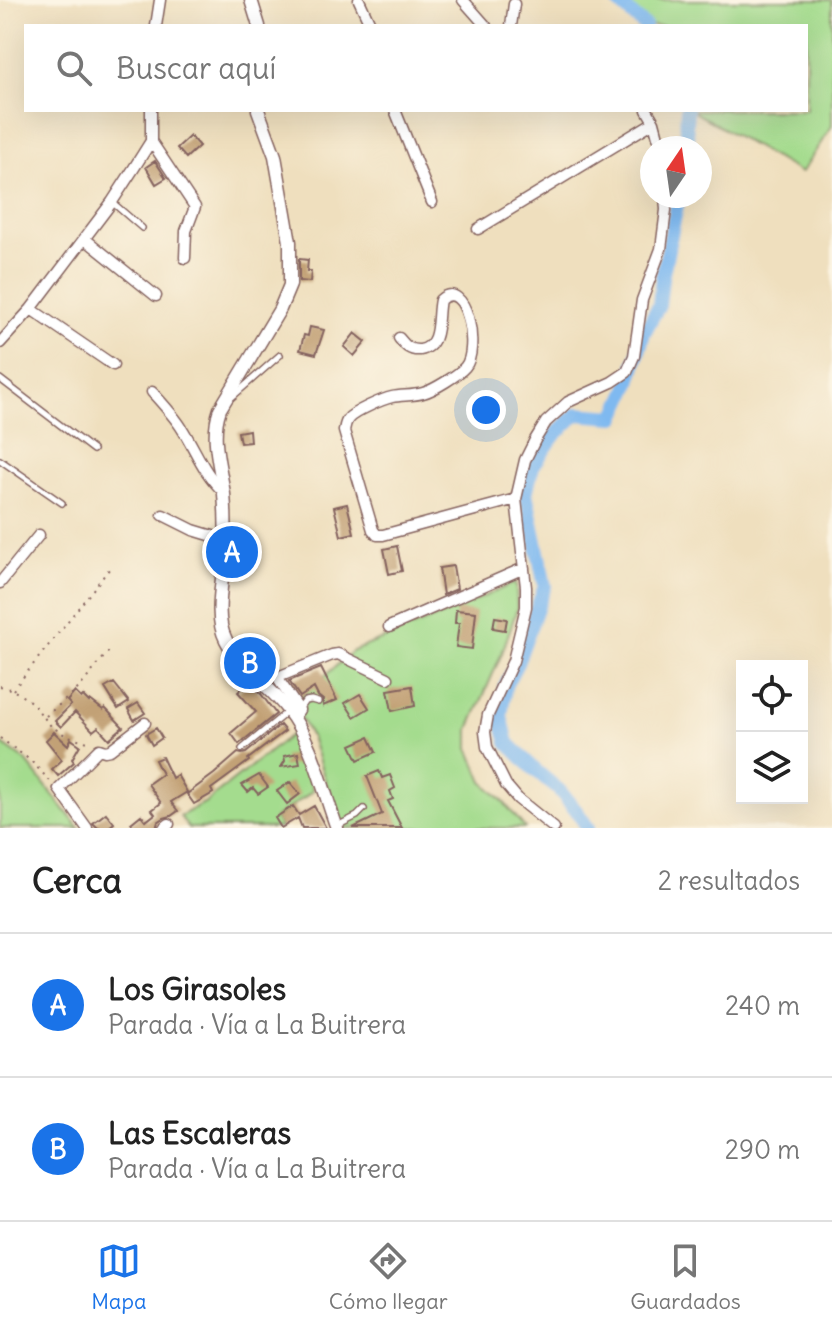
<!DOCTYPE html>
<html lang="es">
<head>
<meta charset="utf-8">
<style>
  body { margin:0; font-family:Delius,sans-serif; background:#f6f6f6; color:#222 }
  .controls { position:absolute; right:24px; bottom:24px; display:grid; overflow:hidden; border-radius:0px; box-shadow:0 8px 32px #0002 }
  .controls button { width:72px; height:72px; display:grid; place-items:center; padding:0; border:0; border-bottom:2px solid #e0e0e0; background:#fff; color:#222; font:40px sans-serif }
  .compass { position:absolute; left:640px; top:136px; width:72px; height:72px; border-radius:50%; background:#fff; box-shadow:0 8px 32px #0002; rotate:13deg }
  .you { position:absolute; left:486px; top:410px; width:28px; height:28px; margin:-20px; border:6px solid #fff; border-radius:50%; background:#1a73e8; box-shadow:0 0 0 12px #1a73e833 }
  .badge { display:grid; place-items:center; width:52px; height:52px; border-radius:50%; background:#1a73e8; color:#fff; font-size:26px; font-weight:700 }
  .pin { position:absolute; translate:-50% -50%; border:4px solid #fff; box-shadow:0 2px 8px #0006 }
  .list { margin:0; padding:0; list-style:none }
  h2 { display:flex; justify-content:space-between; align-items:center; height:104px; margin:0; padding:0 32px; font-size:34px }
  h2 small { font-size:26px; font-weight:400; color:#767676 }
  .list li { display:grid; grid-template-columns:52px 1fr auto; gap:24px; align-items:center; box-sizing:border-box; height:144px; padding:0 32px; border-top:2px solid #e0e0e0 }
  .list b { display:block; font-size:30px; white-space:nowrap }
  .list p { margin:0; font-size:26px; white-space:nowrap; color:#767676 }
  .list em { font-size:26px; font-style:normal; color:#767676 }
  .icon { flex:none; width:44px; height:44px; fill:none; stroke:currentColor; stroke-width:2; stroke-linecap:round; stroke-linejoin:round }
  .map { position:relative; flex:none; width:832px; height:828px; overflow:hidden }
  .search { position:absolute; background:#fff; box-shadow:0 8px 32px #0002; left:24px; right:24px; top:24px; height:88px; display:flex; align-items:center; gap:20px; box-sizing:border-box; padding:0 28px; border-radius:0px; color:#767676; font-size:30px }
  .sheet { height:392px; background:#fff }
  nav { display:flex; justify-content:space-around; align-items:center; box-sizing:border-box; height:112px; border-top:2px solid #e0e0e0; background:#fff; font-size:22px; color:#767676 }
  nav a { display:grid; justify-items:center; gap:4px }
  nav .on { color:#1a73e8 }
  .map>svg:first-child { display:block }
  .green { fill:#a4dc8e; stroke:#777e5c; stroke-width:2 }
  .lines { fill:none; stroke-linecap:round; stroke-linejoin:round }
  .river { stroke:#7fb9f0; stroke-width:14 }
  .building { fill:#c2a176 }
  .service-casing { stroke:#84625e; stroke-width:8 }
  .minor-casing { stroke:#84625e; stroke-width:13 }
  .tertiary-casing { stroke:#84625e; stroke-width:15 }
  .path { stroke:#84625e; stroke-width:2; stroke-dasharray:2 6; stroke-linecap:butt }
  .service { stroke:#fff; stroke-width:5 }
  .minor { stroke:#fff; stroke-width:10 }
  .tertiary { stroke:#fff; stroke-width:12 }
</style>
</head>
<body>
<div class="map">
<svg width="832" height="828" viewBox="0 0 832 828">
  <rect width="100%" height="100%" fill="#fcf5e5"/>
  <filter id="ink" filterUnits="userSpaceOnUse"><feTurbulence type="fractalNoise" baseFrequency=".0125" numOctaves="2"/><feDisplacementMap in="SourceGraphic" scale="16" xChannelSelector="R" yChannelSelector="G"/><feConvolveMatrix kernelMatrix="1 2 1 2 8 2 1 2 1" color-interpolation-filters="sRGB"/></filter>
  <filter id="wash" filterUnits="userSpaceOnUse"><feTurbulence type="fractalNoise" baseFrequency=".006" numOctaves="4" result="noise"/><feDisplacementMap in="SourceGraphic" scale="32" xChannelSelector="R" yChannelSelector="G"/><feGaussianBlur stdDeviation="1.8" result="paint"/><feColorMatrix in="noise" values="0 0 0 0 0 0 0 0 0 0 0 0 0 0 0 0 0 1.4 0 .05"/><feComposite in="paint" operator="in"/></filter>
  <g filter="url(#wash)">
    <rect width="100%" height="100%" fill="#efdfbe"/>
    <path class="green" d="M616 0H832V126L801 173 696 113 694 110H806V26H645Z
      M516 582 517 609 502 653 469 729V748L483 782 502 800 525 828H341L311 737 293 704 353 651 452 611Z
      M294 732 313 791 275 818 281 828H188L180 816 206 802Z
      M0 742 26 761 79 828H0Z"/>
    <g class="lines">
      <path class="river" d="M616 0 645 26
        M687 110 686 126 689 148
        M588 828 578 813 559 790 534 769 508 743 501 716 505 686 517 663 545 586 526 493 533 466 554 436 577 414 615 417 628 389 644 333 659 305 662 278 679 196"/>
    </g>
    <g id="blocks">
      <path class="building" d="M190 136 199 146 186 158 177 148Z
        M155 161 166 178 156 184 146 167Z
        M299 259 308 260 307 271H311L310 282 299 281Z
        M310 327 324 330 316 354 300 350 304 335 308 336Z
        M355 333 366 342 354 356 344 347Z
        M249 430 250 442 240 443 238 432Z
        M347 504 354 533 341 536 334 507Z
        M397 546 402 571 389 574 384 549Z
        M453 566 457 589 443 595 439 568Z
        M456 610 476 612 472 649 456 647 459 623H455Z
        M495 617 507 619 505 630 493 628Z
        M321 668 337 700 323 706V700L318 696 314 688 300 697 289 681Z
        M249 682 261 694 276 714 239 744 231 733 256 712 238 692Z
        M114 683 129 702 118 709 105 688Z
        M412 686 415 706 392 711 388 690Z
        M75 692 81 698 83 696 89 702 90 700 103 710 105 708 123 727 109 739 98 727 93 731 75 712 61 727 55 721 71 705 67 701Z
        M360 694 369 708 354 717 345 703Z
        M138 703 145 713 134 720 128 709Z
        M280 725 285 731 248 759 249 761 211 789 213 793 194 804 187 794 214 774 238 753 242 754 246 753Z
        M156 728 162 738 152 745 146 734Z
        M54 732 68 745 71 739 80 745 72 759 74 762 58 776 52 769 62 760 46 740Z
        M369 737 376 752 358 760 351 745Z
        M298 753 300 764 281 767 285 761 284 756Z
        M162 757 172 778 177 775 187 792 171 802 178 811 171 816 164 818 158 822 156 828H134L131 823 141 815 146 821 155 814 152 810 161 803 148 784 162 774 155 760Z
        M379 771 382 778 390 775 395 788 390 791 393 799 388 801 402 828H353L382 814 367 776Z
        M259 775 268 787 258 794 253 788 248 792 242 785Z
        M290 782 300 794 287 804 277 791Z
        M293 806 299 815 314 806 326 828H302L298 818 281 828 275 818Z
        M106 813 114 823 108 828H98L93 823Z"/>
    </g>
  </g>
  <g filter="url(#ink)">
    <use href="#blocks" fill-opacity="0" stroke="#84625e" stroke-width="2"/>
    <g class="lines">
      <g class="service-casing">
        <path id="service" d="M113 203 142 228
          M0 379 93 450
          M231 398 280 355
          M0 460 62 503
          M300 708 305 701 311 700 318 702
          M242 749 287 712
          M337 826 357 816 364 809"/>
      </g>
      <g class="minor-casing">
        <path id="minor" d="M359 0 371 26
          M463 0 486 26
          M156 26 160 0
          M511 26 514 4
          M395 110 432 202
          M647 110 654 122 661 148
          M151 141 195 207 186 231 185 258
          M478 229 654 122
          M85 239 156 296
          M31 309 113 365
          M399 338C405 345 409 351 420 350 442 347 436 316 440 300 467 276 480 350 465 367 458 375 434 390 423 393 413 396 402 395 392 397 383 399 353 412 348 419 345 423 345 426 344 431L373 530 377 535H383L516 499
          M0 343 31 309 112 202 134 168 151 141V110
          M152 392C162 403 173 415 181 427 196 450 203 473 224 492
          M163 515 193 530 226 540
          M0 583 39 535
          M389 627 524 568
          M293 717 299 710 280 682 279 677 283 675 332 655 338 654 388 678
          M87 828 59 789 99 749 105 751 110 750 145 723
          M164 828 169 824
          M554 828 518 799 506 785 487 747 485 732 488 715 513 661 526 607V587L516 499 525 460 535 440 546 422 568 402 612 382 627 372 634 356 642 300 661 249 666 210 665 196"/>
      </g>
      <g class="tertiary-casing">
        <path id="tertiary" d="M251 0 259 26
          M258 110 275 156 290 242V285L280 309 220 409C210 437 220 465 224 494 226 516 226 539 224 561 222 586 214 617 226 640 240 667 269 685 287 709 312 740 323 790 337 828"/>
      </g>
      <path class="path" d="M0 686 13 690 31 702 51 726 65 735 91 743
        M13 690 110 568
        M46 716 79 688 109 651
        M0 738 30 760 52 783"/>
      <use href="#service" class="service"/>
      <use href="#minor" class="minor"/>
      <use href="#tertiary" class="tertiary"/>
    </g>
  </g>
</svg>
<div class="controls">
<button><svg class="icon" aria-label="locate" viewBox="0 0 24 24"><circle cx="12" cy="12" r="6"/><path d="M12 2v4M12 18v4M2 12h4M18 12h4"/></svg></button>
<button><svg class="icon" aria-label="layers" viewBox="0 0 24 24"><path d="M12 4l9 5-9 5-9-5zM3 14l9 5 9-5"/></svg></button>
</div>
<svg class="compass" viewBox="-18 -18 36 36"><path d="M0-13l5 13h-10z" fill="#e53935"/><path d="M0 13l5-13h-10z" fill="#767676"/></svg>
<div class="you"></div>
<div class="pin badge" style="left:232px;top:552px">A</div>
<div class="pin badge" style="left:250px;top:663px">B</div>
<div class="search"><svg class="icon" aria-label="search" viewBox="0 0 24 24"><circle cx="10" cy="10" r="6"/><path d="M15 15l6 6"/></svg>Buscar aquí</div>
</div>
<section class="sheet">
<h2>Cerca<small>2 resultados</small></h2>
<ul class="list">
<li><span class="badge">A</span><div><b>Los Girasoles</b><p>Parada · Vía a La Buitrera</p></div><em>240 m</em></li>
<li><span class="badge">B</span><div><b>Las Escaleras</b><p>Parada · Vía a La Buitrera</p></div><em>290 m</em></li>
</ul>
</section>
<nav>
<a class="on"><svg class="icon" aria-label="map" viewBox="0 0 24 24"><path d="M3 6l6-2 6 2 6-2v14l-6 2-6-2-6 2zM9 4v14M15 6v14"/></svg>Mapa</a>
<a><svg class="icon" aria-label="directions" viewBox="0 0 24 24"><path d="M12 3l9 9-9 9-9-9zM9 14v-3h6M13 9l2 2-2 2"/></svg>Cómo llegar</a>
<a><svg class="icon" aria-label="saved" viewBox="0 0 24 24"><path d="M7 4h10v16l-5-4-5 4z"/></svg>Guardados</a>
</nav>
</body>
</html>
